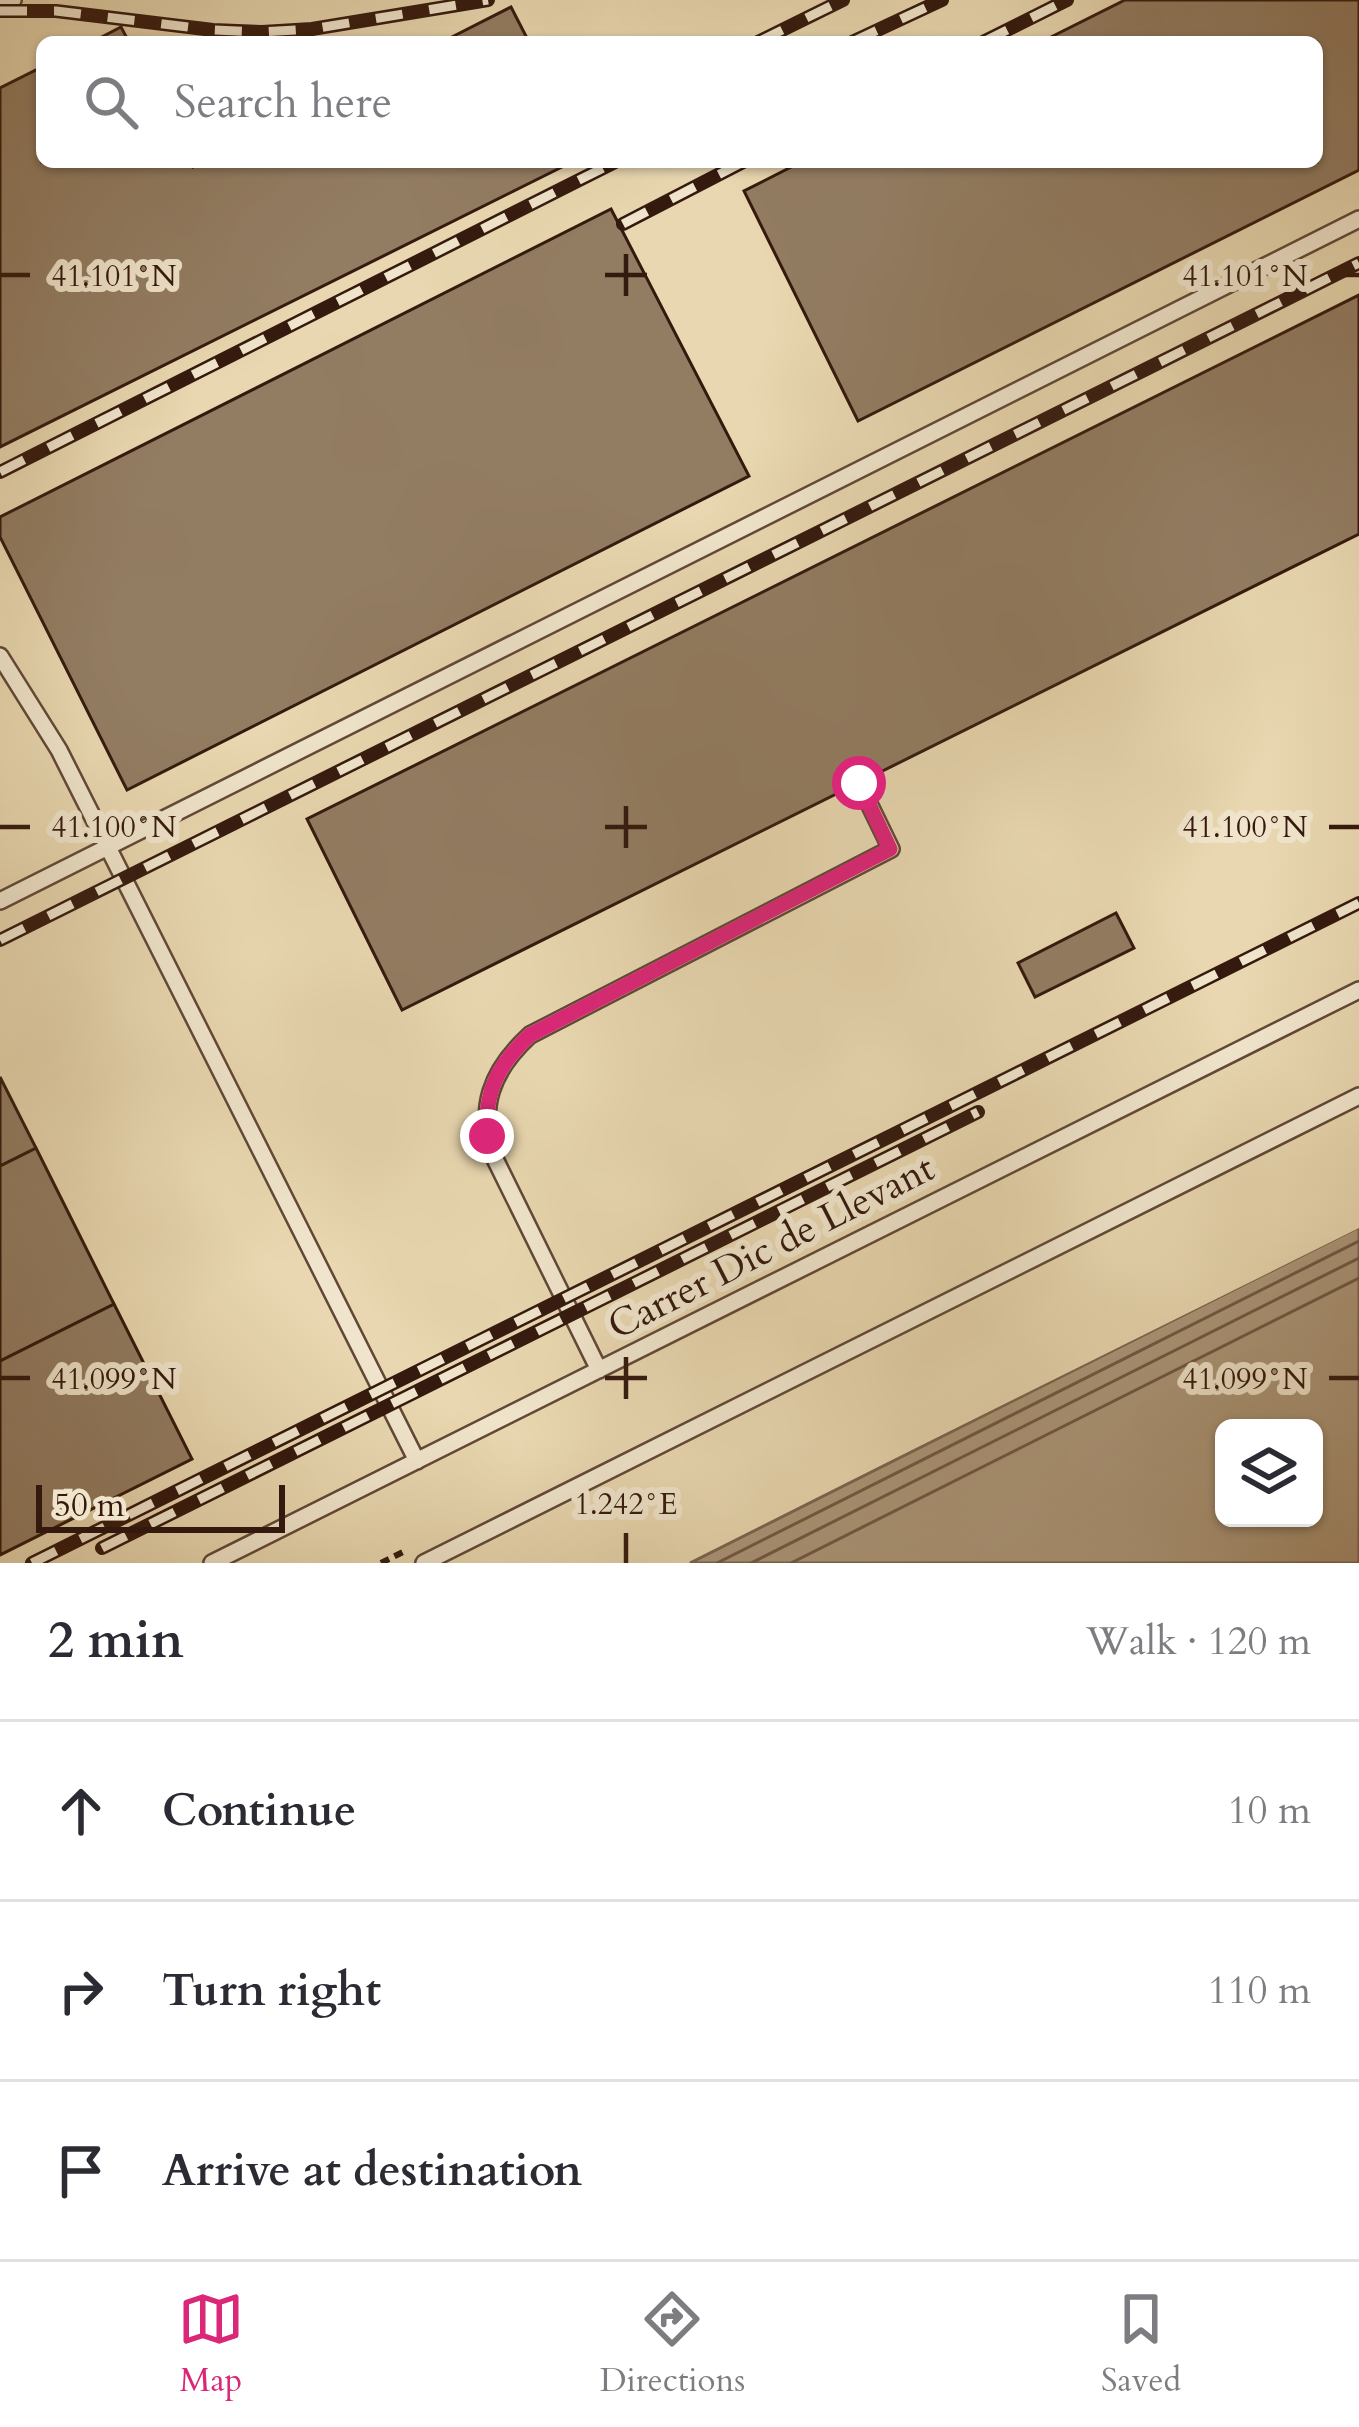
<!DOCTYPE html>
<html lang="en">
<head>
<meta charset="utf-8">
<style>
  body { margin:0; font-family:Cardo,serif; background:#f2f2f3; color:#2b2b33 }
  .controls { position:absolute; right:36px; bottom:36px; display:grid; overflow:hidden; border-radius:18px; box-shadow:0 3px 9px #0004 }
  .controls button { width:108px; height:108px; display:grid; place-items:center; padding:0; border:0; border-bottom:3px solid #e1e1e2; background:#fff; color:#2b2b33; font:60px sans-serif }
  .scale { position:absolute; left:36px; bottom:30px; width:249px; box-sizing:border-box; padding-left:12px; border:6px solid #34190e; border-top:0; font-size:33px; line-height:42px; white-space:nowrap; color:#34190e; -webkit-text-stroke:9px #f0e5cc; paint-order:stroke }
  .stop { position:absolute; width:36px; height:36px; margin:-27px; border:9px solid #db2777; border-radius:50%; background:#fff }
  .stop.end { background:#db2777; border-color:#fff; box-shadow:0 3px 12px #0008 }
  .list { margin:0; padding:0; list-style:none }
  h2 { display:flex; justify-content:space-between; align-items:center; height:156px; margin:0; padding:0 48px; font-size:51px }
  h2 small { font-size:39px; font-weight:400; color:#7c7c81 }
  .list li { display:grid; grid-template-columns:78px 1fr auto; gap:36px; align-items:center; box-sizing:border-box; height:180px; padding:0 48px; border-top:3px solid #e1e1e2 }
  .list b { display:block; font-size:45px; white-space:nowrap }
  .list em { font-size:39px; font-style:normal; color:#7c7c81 }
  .icon { flex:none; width:66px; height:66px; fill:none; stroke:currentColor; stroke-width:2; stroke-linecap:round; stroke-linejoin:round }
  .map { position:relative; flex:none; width:1359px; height:1563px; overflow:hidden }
  .search { position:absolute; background:#fff; box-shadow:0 3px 9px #0004; left:36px; right:36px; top:36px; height:132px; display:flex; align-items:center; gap:30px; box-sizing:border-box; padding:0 42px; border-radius:18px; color:#7c7c81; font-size:45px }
  .sheet { height:696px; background:#fff }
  nav { display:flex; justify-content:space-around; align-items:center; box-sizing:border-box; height:168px; border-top:3px solid #e1e1e2; background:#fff; font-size:33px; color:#7c7c81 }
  nav a { display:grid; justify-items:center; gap:6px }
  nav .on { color:#db2777 }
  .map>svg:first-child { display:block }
  .water { fill:#ab9679; stroke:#7b644e; stroke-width:3; fill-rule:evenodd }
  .pier { fill:#e8d7b0 }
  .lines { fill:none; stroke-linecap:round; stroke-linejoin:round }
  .shore { stroke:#705844; stroke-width:3 }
  .building { fill:#927c62; stroke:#34190e; stroke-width:3 }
  .lane-casing { stroke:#614836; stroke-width:20 }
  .path { stroke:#34190e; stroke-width:6; stroke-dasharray:9 6; stroke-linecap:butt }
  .lane { stroke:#f0e5cc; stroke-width:15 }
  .rail-casing { stroke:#34190e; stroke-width:14 }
  .rail { stroke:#f0e5cc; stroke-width:9; stroke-dasharray:27; stroke-linecap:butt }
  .route { stroke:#db2777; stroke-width:15 }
  .ticks { fill:none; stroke:#34190e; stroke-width:4.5 }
  .labels { text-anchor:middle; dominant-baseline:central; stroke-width:12; stroke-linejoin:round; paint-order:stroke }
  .street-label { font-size:39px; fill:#34190e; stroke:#f0e5cc }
  .ticks-label { font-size:30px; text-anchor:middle; fill:#34190e; stroke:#f0e5cc; stroke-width:12; stroke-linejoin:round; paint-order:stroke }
</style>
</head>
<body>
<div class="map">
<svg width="1359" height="1563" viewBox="0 0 1359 1563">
  <rect width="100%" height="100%" fill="#e8d7b0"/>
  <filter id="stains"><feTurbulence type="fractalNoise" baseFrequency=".00167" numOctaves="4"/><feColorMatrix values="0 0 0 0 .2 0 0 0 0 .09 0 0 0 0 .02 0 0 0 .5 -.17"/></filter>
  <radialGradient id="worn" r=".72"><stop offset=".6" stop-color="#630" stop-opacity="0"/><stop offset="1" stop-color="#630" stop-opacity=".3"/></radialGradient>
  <path class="water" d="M1359 1227V1563H690ZM1224 1428H1314V1518H1224Z"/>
  <path class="pier" d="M1359 1221V1228L684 1563 688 1558Z"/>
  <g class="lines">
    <path class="shore" d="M717 1563 1359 1241
      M751 1563 1359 1258
      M791 1563 1359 1278"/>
  </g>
  <path class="building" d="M1125 0H1359V170L858 421 744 191 801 162H1317V42H1041Z
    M511 7 529 42H442Z
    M121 27 129 42H92Z
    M42 67V162H191L193 167 204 162H572L0 447V88Z
    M611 209 749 476 127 790 0 537V517Z
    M1359 295V534L402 1010 307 819Z
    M1116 913 1134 948 1035 997 1018 963Z
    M0 1077 36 1148 0 1166Z
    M36 1148 114 1304 0 1361V1166Z
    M114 1304 192 1459 0 1555V1361Z"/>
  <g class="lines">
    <g class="lane-casing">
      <path id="lane" d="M0 7 13 0
        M0 656 59 750 417 1461
        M0 901 1359 219
        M599 1370 495 1159C477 1108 491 1071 530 1035L891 849 859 783
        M212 1563 1359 990
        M424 1563 1359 1096"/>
    </g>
    <path class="path" d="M381 1563 405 1551"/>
    <use href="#lane" class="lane"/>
    <g class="rail-casing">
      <path id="rail" d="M0 11H56L213 30 262 32 312 29 488 0
        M758 42 843 0
        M852 42 942 0
        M983 42 1067 0
        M623 224 743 162
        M0 472 615 162
        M0 940 1359 263
        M102 1548 978 1112
        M32 1563 1359 903"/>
    </g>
    <use href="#rail" class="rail"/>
  </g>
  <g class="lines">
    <path class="route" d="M487 1136C484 1091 498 1065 530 1035L890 849 859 783"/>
  </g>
  <path class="ticks" d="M626 254V296M0 275H30M605 275H647M1329 275H1359M626 806V848M0 827H30M605 827H647M1329 827H1359M626 1357V1399M0 1378H30M605 1378H647M1329 1378H1359M626 1533V1563"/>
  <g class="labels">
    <g class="street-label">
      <text transform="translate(771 1247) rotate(-27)">Carrer Dic de Llevant</text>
    </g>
  </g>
  <g class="ticks-label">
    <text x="114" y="286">41.101°N</text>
    <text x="1245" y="286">41.101°N</text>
    <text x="114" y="837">41.100°N</text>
    <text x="1245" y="837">41.100°N</text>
    <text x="114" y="1389">41.099°N</text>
    <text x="1245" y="1389">41.099°N</text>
    <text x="626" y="1514">1.242°E</text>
  </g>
  <rect width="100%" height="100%" filter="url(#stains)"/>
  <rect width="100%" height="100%" fill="url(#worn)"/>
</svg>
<div class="controls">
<button><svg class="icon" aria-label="layers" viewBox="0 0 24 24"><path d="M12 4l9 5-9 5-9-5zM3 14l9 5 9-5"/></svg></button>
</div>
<div class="scale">50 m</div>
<div class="stop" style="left:859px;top:783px"></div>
<div class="stop end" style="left:487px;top:1136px"></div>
<div class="search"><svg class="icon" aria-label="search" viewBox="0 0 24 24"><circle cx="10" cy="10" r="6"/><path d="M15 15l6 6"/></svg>Search here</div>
</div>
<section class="sheet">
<h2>2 min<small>Walk · 120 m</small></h2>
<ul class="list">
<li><svg class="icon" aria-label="ahead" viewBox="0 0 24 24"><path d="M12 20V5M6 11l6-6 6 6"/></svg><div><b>Continue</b></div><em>10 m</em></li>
<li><svg class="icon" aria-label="right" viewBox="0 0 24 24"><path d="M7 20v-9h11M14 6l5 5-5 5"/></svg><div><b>Turn right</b></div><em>110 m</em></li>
<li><svg class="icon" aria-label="arrive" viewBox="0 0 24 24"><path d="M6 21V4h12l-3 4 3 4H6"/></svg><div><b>Arrive at destination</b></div></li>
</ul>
</section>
<nav>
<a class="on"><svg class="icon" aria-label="map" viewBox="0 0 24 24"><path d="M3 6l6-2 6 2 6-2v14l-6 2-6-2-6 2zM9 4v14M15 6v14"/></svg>Map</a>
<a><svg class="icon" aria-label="directions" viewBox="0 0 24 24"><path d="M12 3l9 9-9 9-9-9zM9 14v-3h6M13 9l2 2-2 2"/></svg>Directions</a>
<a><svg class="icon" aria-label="saved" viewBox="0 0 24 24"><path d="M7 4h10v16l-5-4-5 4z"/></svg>Saved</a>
</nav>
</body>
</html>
